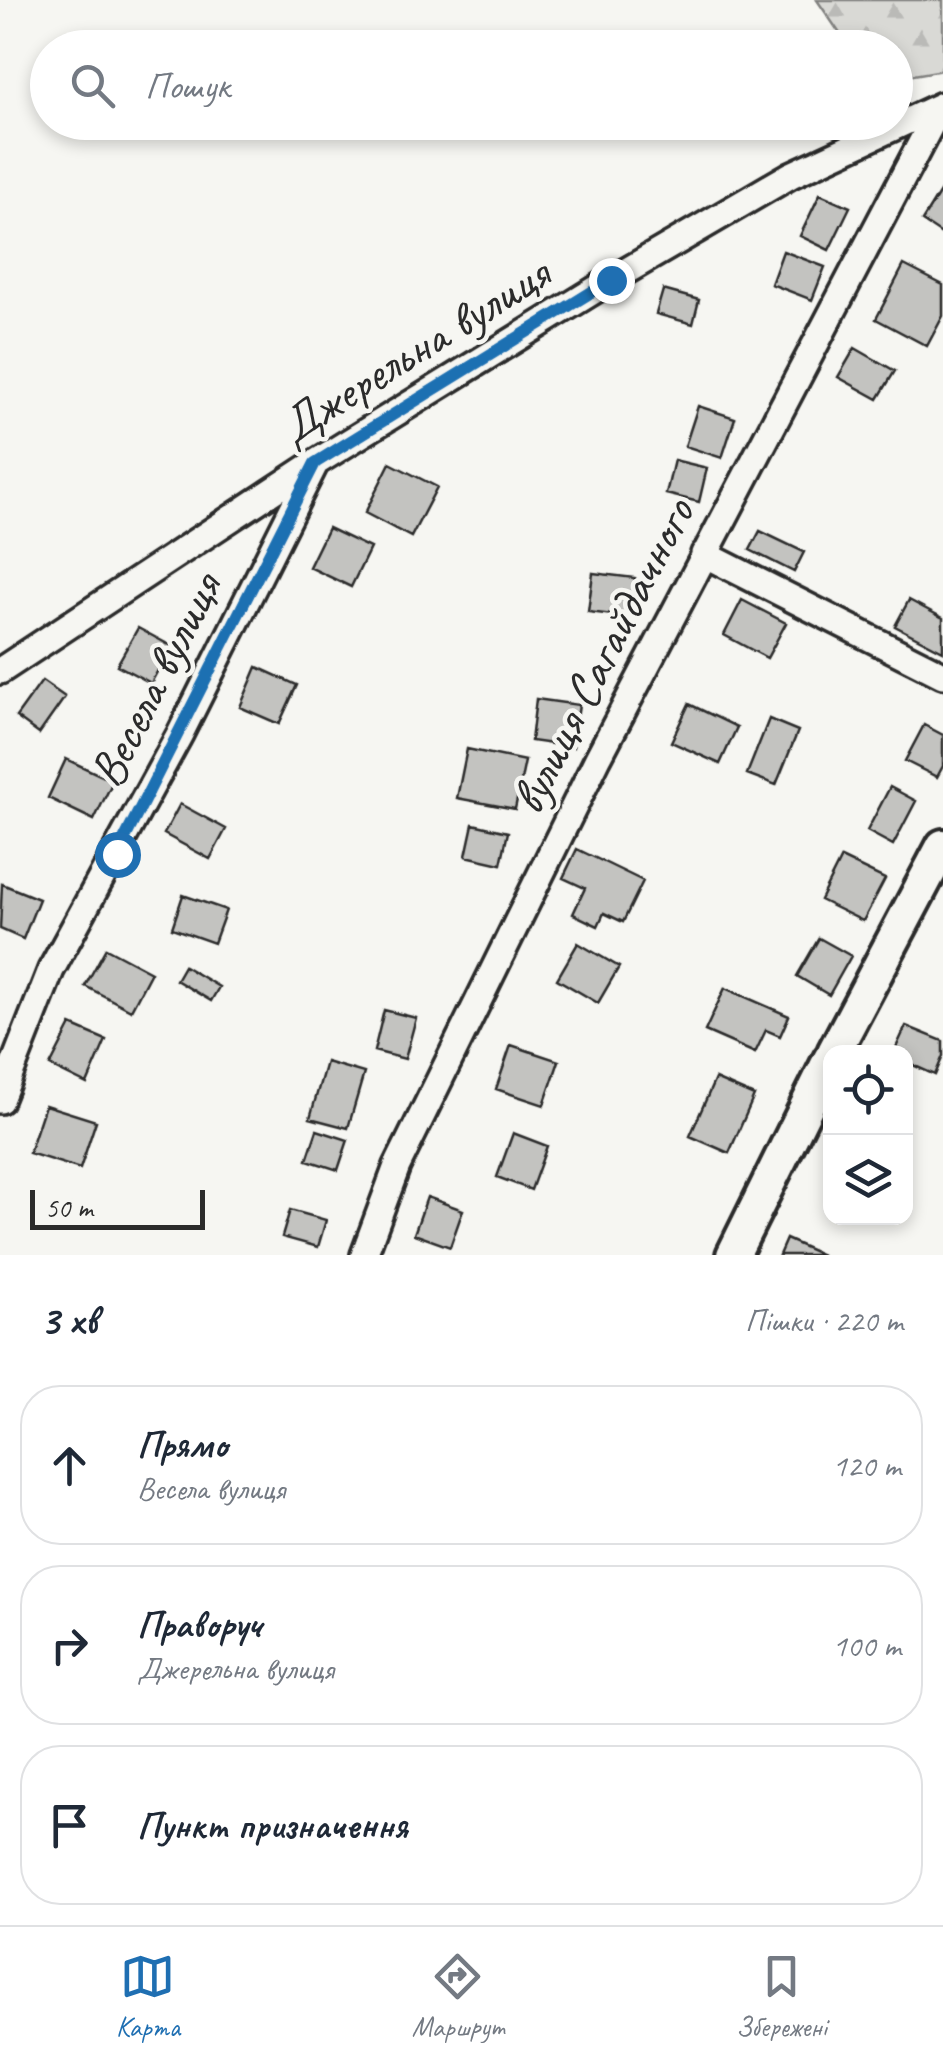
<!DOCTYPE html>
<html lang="uk">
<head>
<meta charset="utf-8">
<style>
  body { margin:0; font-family:Caveat,sans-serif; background:#f2f2f3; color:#1f2937 }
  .controls { position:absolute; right:30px; bottom:30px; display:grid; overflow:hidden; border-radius:20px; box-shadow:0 5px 15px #0003 }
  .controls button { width:90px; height:90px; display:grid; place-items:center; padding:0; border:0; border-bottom:2px solid #e0e1e3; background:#fff; color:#1f2937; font:50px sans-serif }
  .scale { position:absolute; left:30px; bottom:25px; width:175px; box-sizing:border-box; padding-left:10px; border:5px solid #2b2b2b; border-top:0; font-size:28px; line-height:35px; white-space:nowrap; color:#2b2b2b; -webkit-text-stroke:8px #f6f6f2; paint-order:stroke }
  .stop { position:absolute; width:30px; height:30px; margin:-22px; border:8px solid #1f6fb2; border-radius:50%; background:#fff }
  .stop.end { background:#1f6fb2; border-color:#fff; box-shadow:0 2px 10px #0008 }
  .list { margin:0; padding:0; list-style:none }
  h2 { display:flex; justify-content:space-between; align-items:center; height:130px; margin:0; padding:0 40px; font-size:42px }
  h2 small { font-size:32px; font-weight:400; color:#747a83 }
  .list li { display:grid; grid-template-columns:65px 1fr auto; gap:30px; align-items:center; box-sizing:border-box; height:160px; margin:0 20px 20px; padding:0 20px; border:2px solid #e0e1e3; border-radius:40px }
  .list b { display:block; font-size:38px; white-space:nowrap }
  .list p { margin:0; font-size:32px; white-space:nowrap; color:#747a83 }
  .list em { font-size:32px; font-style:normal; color:#747a83 }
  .icon { flex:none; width:55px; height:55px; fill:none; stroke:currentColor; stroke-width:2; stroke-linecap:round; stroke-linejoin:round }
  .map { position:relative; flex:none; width:943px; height:1255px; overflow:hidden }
  .search { position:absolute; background:#fff; box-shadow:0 5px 15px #0003; left:30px; right:30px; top:30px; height:110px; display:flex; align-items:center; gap:25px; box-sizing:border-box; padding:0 35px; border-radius:55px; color:#747a83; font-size:38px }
  .sheet { height:670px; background:#fff }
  nav { display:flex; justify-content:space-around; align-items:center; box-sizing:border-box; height:140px; border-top:2px solid #e0e1e3; background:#fff; font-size:28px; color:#747a83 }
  nav a { display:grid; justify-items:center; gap:5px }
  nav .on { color:#1f6fb2 }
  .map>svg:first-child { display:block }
  .forest { fill:url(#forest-firs); stroke:#828280; stroke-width:2.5 }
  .building { fill:#c3c3c0; stroke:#2b2b2b; stroke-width:2.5 }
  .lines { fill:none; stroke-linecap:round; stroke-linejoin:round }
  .minor-casing { stroke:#2b2b2b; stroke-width:32 }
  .tertiary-casing { stroke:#2b2b2b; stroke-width:40 }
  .minor { stroke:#f6f6f2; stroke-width:25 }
  .tertiary { stroke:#f6f6f2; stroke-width:32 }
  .route { stroke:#1f6fb2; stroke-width:12 }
  .labels { text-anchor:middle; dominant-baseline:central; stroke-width:9; stroke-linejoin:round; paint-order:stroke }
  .street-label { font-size:50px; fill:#2b2b2b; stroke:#f6f6f2 }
</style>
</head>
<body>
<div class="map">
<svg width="943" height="1255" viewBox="0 0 943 1255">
  <defs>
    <pattern id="forest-firs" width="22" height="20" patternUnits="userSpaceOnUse" patternTransform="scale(2.5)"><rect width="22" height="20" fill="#d9d9d5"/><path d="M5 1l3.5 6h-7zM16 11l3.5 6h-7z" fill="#babab7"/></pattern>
  </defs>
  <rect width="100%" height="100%" fill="#f6f6f2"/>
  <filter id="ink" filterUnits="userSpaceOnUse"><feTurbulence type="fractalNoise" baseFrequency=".01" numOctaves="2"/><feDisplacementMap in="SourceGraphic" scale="20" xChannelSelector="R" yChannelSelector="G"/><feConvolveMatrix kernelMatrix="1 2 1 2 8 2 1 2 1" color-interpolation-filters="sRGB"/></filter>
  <g filter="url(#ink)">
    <path class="forest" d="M817 0H943V70L896 78V48L849 47Z"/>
    <path class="building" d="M943 187V235L922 221Z
      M820 194 850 207 829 250 800 236Z
      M783 251 825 267 812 300 771 284Z
      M904 265 943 285V316L927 346 876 319Z
      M663 290 699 300 693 324 656 314Z
      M855 348 895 371 878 399 838 377Z
      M698 406 735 418 722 458 685 446Z
      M674 460 707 468 699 502 666 494Z
      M390 463 437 487 411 537 365 513Z
      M328 528 370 548 351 587 309 567Z
      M760 531 804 552 794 572 750 550Z
      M593 573 635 578 630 617 588 612Z
      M742 600 786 623 767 658 724 635Z
      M909 600 943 618V651L895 626Z
      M138 628 171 646 151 683 117 665Z
      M257 667 297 685 279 724 240 707Z
      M42 681 65 697 39 734 16 717Z
      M536 699 579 705 573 747 531 741Z
      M689 704 737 727 720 764 671 742Z
      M769 719 798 731 776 785 747 774Z
      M924 725 943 735V766L937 777 905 761Z
      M467 749 525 761 515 809 457 798Z
      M66 759 113 781 94 820 48 798Z
      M890 787 916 801 893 845 867 831Z
      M180 804 226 829 210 859 164 834Z
      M473 824 508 832 501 864 466 856Z
      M577 849 643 881 623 922 604 913 598 926 573 914 585 888 563 878Z
      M841 858 885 879 863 921 820 900Z
      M2 884 39 899 23 939 0 929Z
      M183 895 226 910 214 943 172 928Z
      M819 938 851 956 829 995 797 976Z
      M578 943 619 967 598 1003 557 979Z
      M106 948 151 972 131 1010 85 986Z
      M184 966 219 987 211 1001 176 980Z
      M725 988 789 1016 780 1036 766 1030 755 1053 705 1031Z
      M384 1010 416 1018 405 1059 374 1051Z
      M71 1025 106 1040 87 1084 50 1066Z
      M906 1026 943 1041V1056L935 1075 906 1062V1052H894Z
      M511 1045 559 1061 544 1105 496 1089Z
      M326 1062 364 1073 348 1128 310 1118Z
      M715 1079 754 1096 729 1153 690 1136Z
      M45 1105 96 1121 80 1169 29 1153Z
      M317 1130 348 1140 338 1170 307 1160Z
      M513 1133 547 1146 531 1190 497 1177Z
      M427 1197 463 1210 450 1247 414 1234Z
      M290 1210 326 1220 318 1247 282 1237Z
      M786 1239 822 1255H779Z"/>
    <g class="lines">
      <g class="minor-casing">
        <path id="minor" d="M704 554 943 675
          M0 671 315 463 611 280 791 175 942 105
          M0 1100 51 970 180 734 315 464
          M364 1255 397 1166 598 758 940 107"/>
      </g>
      <g class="tertiary-casing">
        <path id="tertiary" d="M834 1052 943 846
          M733 1255 830 1059"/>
      </g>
      <use href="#minor" class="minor"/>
      <use href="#tertiary" class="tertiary"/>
    </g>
  </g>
  <g class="lines" filter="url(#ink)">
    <path class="route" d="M117 854 315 463 611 280"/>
  </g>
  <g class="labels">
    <g class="street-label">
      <text transform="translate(414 350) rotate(-32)">Джерельна вулиця</text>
      <text transform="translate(602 656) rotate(-63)">вулиця Сагайдачного</text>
      <text transform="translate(155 680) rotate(-63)">Весела вулиця</text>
    </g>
  </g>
</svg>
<div class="controls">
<button><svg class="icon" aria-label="locate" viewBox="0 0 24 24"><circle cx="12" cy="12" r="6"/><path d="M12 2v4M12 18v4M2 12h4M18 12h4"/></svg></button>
<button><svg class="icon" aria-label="layers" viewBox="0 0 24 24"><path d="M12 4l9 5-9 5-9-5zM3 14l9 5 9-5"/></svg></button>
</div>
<div class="scale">50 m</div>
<div class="stop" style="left:117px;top:854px"></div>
<div class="stop end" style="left:611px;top:280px"></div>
<div class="search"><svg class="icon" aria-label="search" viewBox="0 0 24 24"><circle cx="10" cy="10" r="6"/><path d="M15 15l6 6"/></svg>Пошук</div>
</div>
<section class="sheet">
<h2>3 хв<small>Пішки · 220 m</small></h2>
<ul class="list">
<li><svg class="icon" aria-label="ahead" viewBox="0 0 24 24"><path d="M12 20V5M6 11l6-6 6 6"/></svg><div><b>Прямо</b><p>Весела вулиця</p></div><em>120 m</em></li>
<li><svg class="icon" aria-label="right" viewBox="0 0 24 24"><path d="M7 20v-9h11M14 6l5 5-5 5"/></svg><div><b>Праворуч</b><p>Джерельна вулиця</p></div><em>100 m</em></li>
<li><svg class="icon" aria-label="arrive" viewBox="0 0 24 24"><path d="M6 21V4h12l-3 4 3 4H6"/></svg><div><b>Пункт призначення</b></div></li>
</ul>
</section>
<nav>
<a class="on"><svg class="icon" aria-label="map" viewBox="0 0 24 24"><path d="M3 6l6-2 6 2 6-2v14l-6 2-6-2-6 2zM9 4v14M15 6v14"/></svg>Карта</a>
<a><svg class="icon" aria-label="directions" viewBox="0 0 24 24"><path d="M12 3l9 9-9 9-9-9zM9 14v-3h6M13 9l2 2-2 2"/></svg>Маршрут</a>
<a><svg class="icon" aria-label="saved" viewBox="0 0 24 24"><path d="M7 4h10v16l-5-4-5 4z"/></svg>Збережені</a>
</nav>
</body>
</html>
